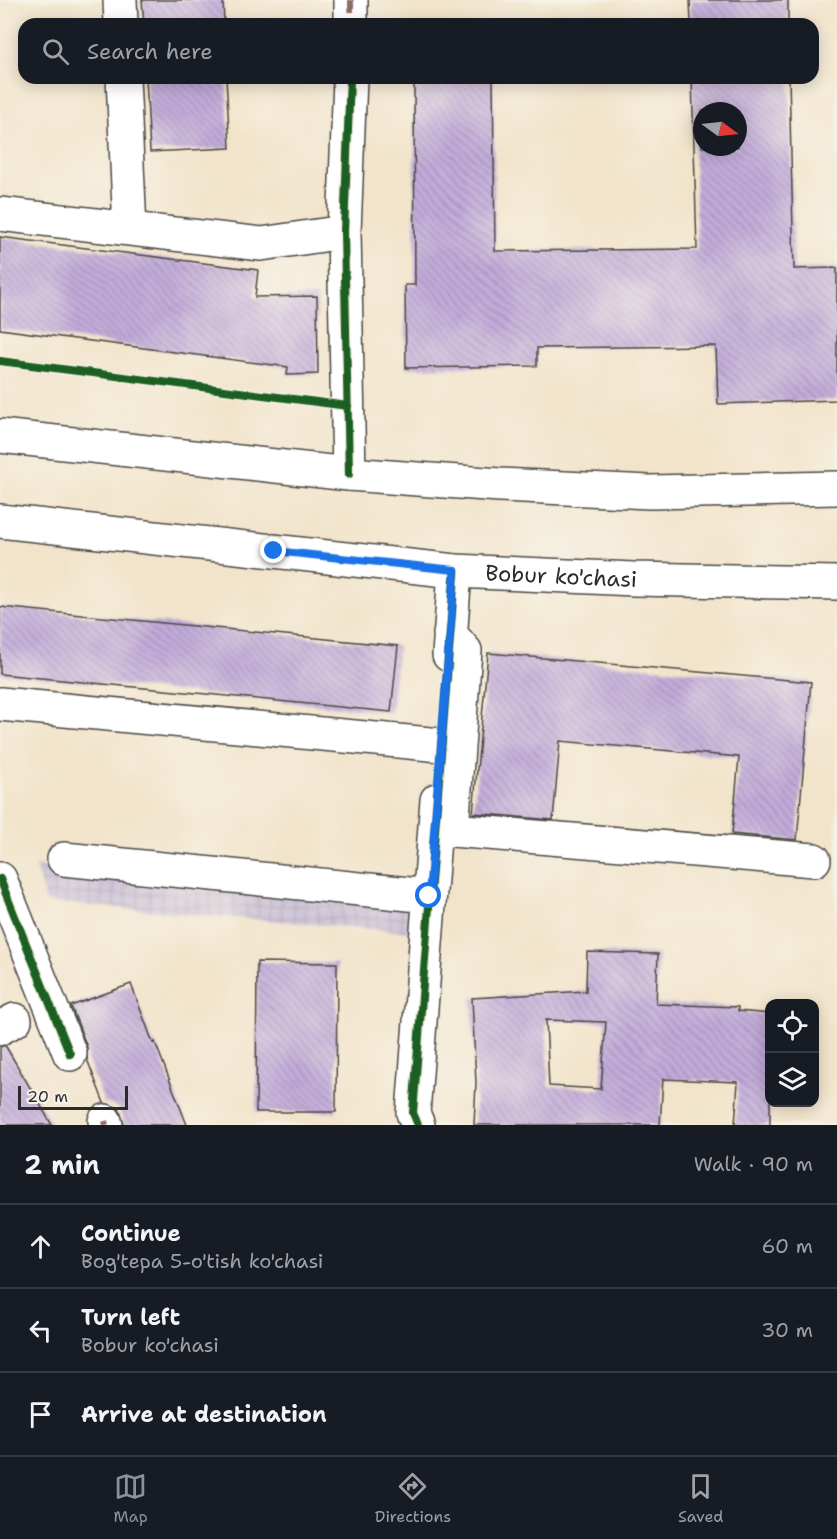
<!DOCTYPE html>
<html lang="en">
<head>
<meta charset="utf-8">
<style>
  body { margin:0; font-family:"Shantell Sans",sans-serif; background:#20242c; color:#f1f3f6 }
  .controls { position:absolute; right:18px; bottom:18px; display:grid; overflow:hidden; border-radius:12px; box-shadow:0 3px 15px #0003 }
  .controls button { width:54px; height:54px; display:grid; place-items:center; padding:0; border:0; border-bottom:2px solid #363941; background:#171b24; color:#f1f3f6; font:30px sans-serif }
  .compass { position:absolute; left:693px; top:102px; width:54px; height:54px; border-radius:50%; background:#171b24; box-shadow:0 3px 15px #0003; rotate:105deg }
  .scale { position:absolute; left:18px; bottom:15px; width:110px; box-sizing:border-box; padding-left:6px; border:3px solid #2b2b2b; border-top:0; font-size:16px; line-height:21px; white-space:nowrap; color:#2b2b2b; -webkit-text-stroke:4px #f7f3e8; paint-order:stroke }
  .stop { position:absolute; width:18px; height:18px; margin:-14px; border:4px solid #1a73e8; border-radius:50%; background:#fff }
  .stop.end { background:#1a73e8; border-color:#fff; box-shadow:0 2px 6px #0008 }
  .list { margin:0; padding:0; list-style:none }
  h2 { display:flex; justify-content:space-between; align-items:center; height:78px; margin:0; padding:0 24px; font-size:26px }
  h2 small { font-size:20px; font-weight:400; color:#9ea1a6 }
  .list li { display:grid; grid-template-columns:39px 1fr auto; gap:18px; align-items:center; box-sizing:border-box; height:84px; padding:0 24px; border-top:2px solid #363941 }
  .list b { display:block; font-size:22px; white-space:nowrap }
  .list p { margin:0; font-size:20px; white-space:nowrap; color:#9ea1a6 }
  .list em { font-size:20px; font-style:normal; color:#9ea1a6 }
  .icon { flex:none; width:33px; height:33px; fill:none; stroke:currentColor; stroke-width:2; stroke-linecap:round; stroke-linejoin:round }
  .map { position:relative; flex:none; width:837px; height:1125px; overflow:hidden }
  .search { position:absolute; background:#171b24; box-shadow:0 3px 15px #0003; left:18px; right:18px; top:18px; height:66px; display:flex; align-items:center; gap:15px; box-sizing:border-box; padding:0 21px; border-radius:18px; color:#9ea1a6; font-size:22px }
  .sheet { height:330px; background:#171b24 }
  nav { display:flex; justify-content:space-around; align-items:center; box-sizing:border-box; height:84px; border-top:2px solid #363941; background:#171b24; font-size:16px; color:#9ea1a6 }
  nav a { display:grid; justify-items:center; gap:3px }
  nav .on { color:#8c9099 }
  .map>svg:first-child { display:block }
  .industrial { fill:url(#industrial-grid) }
  .building { fill:url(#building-back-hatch); fill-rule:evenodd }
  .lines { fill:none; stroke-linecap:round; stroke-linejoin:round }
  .minor-casing { stroke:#494743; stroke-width:36 }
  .major-casing { stroke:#494743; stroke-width:36 }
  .minor { stroke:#fff; stroke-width:33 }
  .major { stroke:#fff; stroke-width:33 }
  .quiet { stroke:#8d6e63; stroke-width:6; stroke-dasharray:12 6; stroke-linecap:butt }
  .cycleway-casing { stroke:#f7f3e8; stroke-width:11 }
  .cycleway { stroke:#1b5e20; stroke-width:8 }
  .route { stroke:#1a73e8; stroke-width:8 }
  .labels { text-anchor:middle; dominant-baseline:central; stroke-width:6; stroke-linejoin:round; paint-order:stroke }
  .street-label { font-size:22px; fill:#2b2b2b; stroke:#f7f3e8 }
</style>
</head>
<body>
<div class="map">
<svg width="837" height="1125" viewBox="0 0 837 1125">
  <defs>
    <pattern id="industrial-grid" width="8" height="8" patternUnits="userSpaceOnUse" patternTransform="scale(1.5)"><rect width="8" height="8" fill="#cabfd6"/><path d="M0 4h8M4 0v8" fill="none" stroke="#aea4b8"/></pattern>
    <pattern id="building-back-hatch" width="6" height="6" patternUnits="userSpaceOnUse" patternTransform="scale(1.5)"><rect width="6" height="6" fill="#c2acda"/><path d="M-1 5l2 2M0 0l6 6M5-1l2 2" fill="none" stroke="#9e8cb1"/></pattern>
  </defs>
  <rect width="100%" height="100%" fill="#f7f3e8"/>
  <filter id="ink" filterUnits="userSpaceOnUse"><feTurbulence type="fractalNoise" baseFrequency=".0167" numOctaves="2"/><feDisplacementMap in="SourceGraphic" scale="12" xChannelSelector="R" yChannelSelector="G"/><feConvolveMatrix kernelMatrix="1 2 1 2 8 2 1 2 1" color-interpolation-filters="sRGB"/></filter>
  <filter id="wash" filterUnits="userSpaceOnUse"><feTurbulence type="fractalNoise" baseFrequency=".008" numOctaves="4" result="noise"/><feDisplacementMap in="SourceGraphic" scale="24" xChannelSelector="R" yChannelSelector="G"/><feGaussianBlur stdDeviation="1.35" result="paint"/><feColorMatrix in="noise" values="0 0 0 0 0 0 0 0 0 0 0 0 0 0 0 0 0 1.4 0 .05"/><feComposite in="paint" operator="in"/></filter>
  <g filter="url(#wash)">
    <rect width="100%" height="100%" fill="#f2e4cb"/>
    <path class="industrial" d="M35 866 416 900 410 932 46 902Z"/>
    <g id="blocks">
      <path class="building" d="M142 0H223L224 24H144Z
        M690 0H788V24H691Z
        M146 78H226L230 148 150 152Z
        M414 78H493L495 251 697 249 692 78H789L794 269 837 268V400L718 404 716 346 537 348V366L406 368 405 285H415ZM702 111H738V147H702Z
        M0 237 258 270 255 297 317 296 318 374 287 375 288 367 0 329Z
        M0 607 398 646 391 712 0 674Z
        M488 653 811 682 797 840 732 834 739 757 560 741 553 820 473 813Z
        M587 952 658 954 656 1004 738 1007V1011L770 1014V1125H735L738 1082 663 1079 660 1125H474L476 1083 472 998 586 991ZM546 1020 606 1022 601 1089 549 1086Z
        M257 962 337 963 336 1112H256Z
        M131 984 153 1043 155 1042 187 1125H124L119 1108 104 1103 87 1059V1047L71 1006Z
        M5 1045 52 1125H0V1047Z"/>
    </g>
  </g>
  <g filter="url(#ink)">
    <use href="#blocks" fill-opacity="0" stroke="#494743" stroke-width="1.5"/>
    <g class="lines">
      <g class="minor-casing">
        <path id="minor" d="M120 0 121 24
          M351 0V24
          M123 78 130 229
          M0 214 261 244 344 232
          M349 474 344 232 350 78
          M450 634 465 651 452 830 814 860
          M449 655 455 571
          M0 704 441 745
          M64 859 429 896
          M0 879 70 1054
          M0 1028 15 1020
          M105 1121 106 1125
          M418 1125 413 1113 437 800"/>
      </g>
      <g class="major-casing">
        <g id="major">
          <path d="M0 436 349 474 500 485 650 492 837 488"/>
          <path id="s1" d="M0 521 455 571 634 579 837 583"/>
        </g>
      </g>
      <use href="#minor" class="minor"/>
      <use href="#major" class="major"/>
      <path class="quiet" d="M351 0V24
        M105 1121 106 1125"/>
      <g class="cycleway-casing">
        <path id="cycleway" d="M0 361 348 406
          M349 474 344 232 350 78
          M0 879 70 1054
          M418 1125 413 1113 455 571"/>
      </g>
      <use href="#cycleway" class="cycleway"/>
    </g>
  </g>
  <g class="lines" filter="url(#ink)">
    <path class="route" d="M274 551 455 570 429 896"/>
  </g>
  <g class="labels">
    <g class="street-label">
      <text stroke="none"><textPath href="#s1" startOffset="564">Bobur ko'chasi</textPath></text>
    </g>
  </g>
</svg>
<div class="controls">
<button><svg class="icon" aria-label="locate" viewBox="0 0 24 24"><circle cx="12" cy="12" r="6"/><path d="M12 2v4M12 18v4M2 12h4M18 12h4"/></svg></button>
<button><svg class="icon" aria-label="layers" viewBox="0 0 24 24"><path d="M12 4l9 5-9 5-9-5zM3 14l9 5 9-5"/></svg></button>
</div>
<svg class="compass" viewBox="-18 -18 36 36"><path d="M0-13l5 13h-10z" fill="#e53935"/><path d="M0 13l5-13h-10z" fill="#9ea1a6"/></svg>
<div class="scale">20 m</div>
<div class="stop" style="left:429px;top:896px"></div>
<div class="stop end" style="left:274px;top:551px"></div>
<div class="search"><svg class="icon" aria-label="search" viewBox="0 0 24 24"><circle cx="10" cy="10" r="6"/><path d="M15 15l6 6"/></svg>Search here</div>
</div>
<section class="sheet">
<h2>2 min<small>Walk · 90 m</small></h2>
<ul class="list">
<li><svg class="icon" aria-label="ahead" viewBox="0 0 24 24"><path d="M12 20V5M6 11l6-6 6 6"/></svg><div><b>Continue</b><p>Bog'tepa 5-o'tish ko'chasi</p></div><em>60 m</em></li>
<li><svg class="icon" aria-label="left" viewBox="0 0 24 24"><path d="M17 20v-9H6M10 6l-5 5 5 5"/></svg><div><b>Turn left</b><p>Bobur ko'chasi</p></div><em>30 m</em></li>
<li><svg class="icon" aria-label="arrive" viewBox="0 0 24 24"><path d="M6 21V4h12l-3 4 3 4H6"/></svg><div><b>Arrive at destination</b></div></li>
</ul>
</section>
<nav>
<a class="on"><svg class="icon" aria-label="map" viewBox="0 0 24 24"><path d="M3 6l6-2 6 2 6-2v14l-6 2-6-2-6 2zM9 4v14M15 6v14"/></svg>Map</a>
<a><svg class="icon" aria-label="directions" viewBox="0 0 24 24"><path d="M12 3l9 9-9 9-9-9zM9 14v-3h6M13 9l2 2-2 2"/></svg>Directions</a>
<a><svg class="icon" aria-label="saved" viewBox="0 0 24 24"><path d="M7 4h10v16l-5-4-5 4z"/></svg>Saved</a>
</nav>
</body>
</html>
